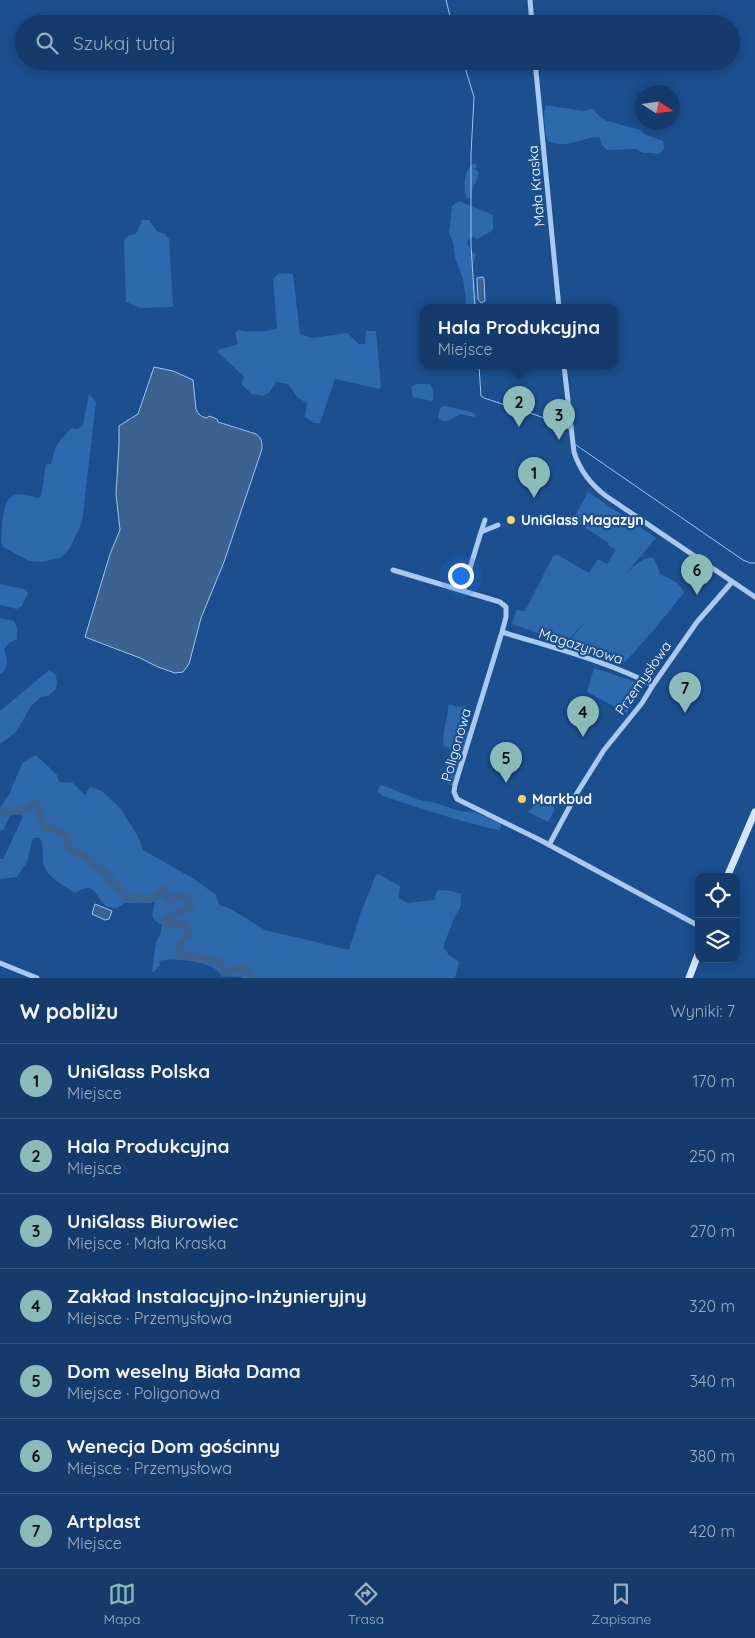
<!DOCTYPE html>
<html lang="pl">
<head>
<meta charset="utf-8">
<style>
  body { margin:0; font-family:Quicksand,sans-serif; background:#1d4271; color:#f1f3f6 }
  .controls { position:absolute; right:15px; bottom:15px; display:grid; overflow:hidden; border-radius:10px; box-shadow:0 2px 12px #0003 }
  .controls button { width:45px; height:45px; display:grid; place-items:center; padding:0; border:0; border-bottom:1px solid #33557e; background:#143b6b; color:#f1f3f6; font:25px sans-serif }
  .compass { position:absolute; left:635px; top:85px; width:45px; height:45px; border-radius:50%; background:#143b6b; box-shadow:0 2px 12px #0003; rotate:102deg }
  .you { position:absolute; left:460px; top:575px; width:18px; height:18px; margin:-12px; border:4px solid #fff; border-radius:50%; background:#1a73e8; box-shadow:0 0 0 8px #1a73e833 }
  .badge { display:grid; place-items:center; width:32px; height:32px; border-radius:50%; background:#8bbbb9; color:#111; font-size:16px; font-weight:700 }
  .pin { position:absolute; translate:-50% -41px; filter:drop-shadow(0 1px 2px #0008) }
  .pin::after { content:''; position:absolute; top:26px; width:18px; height:15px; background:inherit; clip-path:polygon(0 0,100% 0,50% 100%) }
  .popup { position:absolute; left:420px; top:304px; width:198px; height:65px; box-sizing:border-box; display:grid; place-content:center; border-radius:10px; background:#143b6b; filter:drop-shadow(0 1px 4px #0005); font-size:16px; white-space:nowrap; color:#9dadc1 }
  .popup b { font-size:19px; color:#f1f3f6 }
  .popup::after { content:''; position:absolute; left:50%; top:100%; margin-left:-10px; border:10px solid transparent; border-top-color:#143b6b }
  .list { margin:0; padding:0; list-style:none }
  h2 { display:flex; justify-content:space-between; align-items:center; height:65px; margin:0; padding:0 20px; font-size:21px }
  h2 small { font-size:16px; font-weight:400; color:#9dadc1 }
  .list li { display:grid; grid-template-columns:32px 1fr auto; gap:15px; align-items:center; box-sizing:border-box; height:75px; padding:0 20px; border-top:1px solid #33557e }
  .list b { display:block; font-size:19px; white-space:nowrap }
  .list p { margin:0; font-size:16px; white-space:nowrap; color:#9dadc1 }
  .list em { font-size:16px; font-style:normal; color:#9dadc1 }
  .icon { flex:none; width:28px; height:28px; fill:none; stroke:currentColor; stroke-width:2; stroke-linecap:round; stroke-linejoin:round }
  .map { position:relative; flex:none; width:755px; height:978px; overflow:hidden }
  .search { position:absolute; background:#143b6b; box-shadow:0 2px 12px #0003; left:15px; right:15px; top:15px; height:55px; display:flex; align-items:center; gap:12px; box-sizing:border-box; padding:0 18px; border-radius:28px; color:#9dadc1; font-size:19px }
  .sheet { height:590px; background:#143b6b }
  nav { display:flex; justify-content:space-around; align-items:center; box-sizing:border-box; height:70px; border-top:1px solid #33557e; background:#143b6b; font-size:14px; color:#9dadc1 }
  nav a { display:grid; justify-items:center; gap:2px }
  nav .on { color:#8bbbb9 }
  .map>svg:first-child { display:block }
  .green { fill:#2e69ad }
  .water { fill:#3c6290; stroke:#9cc4f0 }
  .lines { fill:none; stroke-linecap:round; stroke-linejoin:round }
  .stream { stroke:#9cc4f0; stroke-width:1 }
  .river { stroke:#3c6290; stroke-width:8 }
  .street { stroke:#a9c9ee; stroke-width:5 }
  .secondary { stroke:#d6e6fa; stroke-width:7 }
  .poi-dot { fill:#ffd166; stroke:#1b4f8f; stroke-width:2 }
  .labels { text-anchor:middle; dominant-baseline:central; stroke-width:4.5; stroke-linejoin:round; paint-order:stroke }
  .street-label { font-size:14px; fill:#fff; stroke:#1b4f8f }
  .poi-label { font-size:14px; font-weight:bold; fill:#fff; stroke:#1b4f8f; text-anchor:start }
</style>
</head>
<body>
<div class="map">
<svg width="755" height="978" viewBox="0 0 755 978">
  <rect width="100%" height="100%" fill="#1b4f8f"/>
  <path class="green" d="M546 105 582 111 593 109 599 116 607 121 641 130 644 134 663 141C665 149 665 151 657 154L651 153H643L637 149 607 150 601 144 600 138C586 134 563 152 547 140 545 129 542 116 546 105Z
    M475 163 477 166 474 169 479 172C478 181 471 187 471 198H467C462 189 464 167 475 163Z
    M459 201 493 215V229L490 232 477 239 474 237 470 238 467 243 471 250 476 255 472 268 478 308H465L466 299 463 279 455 258 453 242 449 233 452 206Z
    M142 220H149L157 231 165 234 169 239 173 306 170 307 140 308 126 302 124 240 129 235 136 234Z
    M279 273 293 274 300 334 312 338 347 333 359 344H365L366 331H376L381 387 379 389 335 379 320 423H314L305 417 307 403 298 398 288 384 276 382 270 392 263 396 252 394 241 384 244 377 218 352 219 350 238 344 235 333 238 330C250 332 265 333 277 328L273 279Z
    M417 384H430C433 388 435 396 432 401L413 397 411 387Z
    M89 394 96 402 82 522 70 548 60 558 42 562 29 561 3 547 1 542C2 531 2 502 11 497 19 492 30 496 38 498L41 496 46 464H51L56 446 71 428 78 429 83 425Z
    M444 406 472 412 476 414 475 417 460 414C453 419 445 425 438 418L440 408Z
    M588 492 656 538 608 595C618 585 637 555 654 558L660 574C670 579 680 582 684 593L653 631 626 661 618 664 570 645 568 643 588 618 566 643 512 624 516 610 525 611 553 556 558 555 589 573 598 559 607 564 616 550 608 545 609 543 573 520Z
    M0 584 24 589 28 593 22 606 17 609 0 605Z
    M0 618 14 621 17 627V639L9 643 4 650C8 659 9 668 0 674Z
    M594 668 645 685 627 713 587 692Z
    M49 670 56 675 57 684 55 690 48 696 41 697 31 706 16 732 0 744V711Z
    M450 704 457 707 465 706 467 709 462 727 469 732 453 785H450L448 783V779L455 755 451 749 444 746C441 737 448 718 448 706Z
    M36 755 57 775 59 782 73 783 85 795 90 787 102 791 120 808 137 835 143 850 194 879 216 895 219 905 229 908 265 930 349 950 361 912 376 875 379 874 400 886 399 898 407 903 434 900 436 893 439 890 451 891 461 894V906L454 918 443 947 449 955 459 962 455 978H243L241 977 223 976C220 974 217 970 214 968 202 961 172 957 159 961L160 965 154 972 152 971 156 942 160 935 162 925C149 918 152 915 155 902L125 903 117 908C113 908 108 908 105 905 93 895 97 880 75 893 64 886 50 879 44 866 41 859 45 848 40 838H33L27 862 17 877 0 879V859H3L23 817 13 809 4 829 0 831V808L9 794 23 762Z
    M382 785 419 800 433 802 460 811 474 812 501 823V827L498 830C459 821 421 809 383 796L378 792 379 787Z
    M535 796 554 807V811L548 822 528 812V810L530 811 537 798Z"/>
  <path class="water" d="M483 277 484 279 485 301 481 303 478 299 477 280V278Z
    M154 367 173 371 193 380 196 409C198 414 201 417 207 418L209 416 217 419 218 422 256 434C262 438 262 442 262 449L224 562 201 618 189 664 183 672 175 673 158 667 140 658 85 637 110 554 120 530 116 494 119 444V426L138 414Z
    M95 904 112 911 109 919 105 920 92 914Z"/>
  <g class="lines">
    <path class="stream" d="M446 0 452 24
      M463 61 474 97 471 154V245L475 308
      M479 366 481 396 484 398 566 425 570 431
      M576 445 743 560 750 563H755"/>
    <path class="river" d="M0 813 28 809 33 804H36L45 828H51L67 836V845L71 850 84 856 103 871 128 898 149 899 157 896 163 889 170 900 180 896 187 898 190 907C183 913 172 914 166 920L169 925 182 923 187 929 188 937C182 942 176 946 180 954L220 962 224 973 239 969 249 971 252 978"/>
    <path class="street" d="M530 0 532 24
      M535 61 559 308
      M564 366 574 452C580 471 590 484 606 496L755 597
      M481 532 485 520
      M393 570 500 602 506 607V617L502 632 455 785 454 792 457 799 540 840 699 926
      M463 591 481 532 498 525
      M502 632C551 647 607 661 653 685
      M549 845 577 793 604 750 642 703 653 685 697 622 732 582
      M0 963 37 978"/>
    <path class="secondary" d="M727 877 755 812
      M689 978 699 952"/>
  </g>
  <g class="poi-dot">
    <circle cx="511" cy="520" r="5"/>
    <circle cx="522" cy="799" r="5"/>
  </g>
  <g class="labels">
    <g class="street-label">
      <text transform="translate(536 186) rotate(-95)">Mała Kraska</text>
      <text transform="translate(581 646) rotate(18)">Magazynowa</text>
      <text transform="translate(643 678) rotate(-55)">Przemysłowa</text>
      <text transform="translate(456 745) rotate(-74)">Poligonowa</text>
    </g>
    <g class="poi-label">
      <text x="521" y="520">UniGlass Magazyn</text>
      <text x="532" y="799">Markbud</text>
    </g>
  </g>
</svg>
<div class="controls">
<button><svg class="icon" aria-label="locate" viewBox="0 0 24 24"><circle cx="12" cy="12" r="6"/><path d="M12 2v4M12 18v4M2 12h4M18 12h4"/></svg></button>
<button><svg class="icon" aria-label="layers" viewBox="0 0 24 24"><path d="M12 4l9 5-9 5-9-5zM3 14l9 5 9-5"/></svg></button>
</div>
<svg class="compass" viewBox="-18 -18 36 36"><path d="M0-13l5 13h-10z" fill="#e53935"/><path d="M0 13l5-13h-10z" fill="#9dadc1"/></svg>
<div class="you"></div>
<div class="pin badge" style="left:534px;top:498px">1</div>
<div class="pin badge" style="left:519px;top:427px">2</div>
<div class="popup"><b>Hala Produkcyjna</b>Miejsce</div>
<div class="pin badge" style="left:559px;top:440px">3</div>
<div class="pin badge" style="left:583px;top:737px">4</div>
<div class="pin badge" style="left:506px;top:783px">5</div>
<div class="pin badge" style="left:697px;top:595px">6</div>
<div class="pin badge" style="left:685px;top:713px">7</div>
<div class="search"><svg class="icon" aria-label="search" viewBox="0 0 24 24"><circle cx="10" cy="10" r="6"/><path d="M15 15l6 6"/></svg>Szukaj tutaj</div>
</div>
<section class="sheet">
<h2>W pobliżu<small>Wyniki: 7</small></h2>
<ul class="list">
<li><span class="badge">1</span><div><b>UniGlass Polska</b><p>Miejsce</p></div><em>170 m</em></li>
<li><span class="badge">2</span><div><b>Hala Produkcyjna</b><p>Miejsce</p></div><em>250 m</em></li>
<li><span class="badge">3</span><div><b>UniGlass Biurowiec</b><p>Miejsce · Mała Kraska</p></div><em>270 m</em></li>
<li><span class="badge">4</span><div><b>Zakład Instalacyjno-Inżynieryjny</b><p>Miejsce · Przemysłowa</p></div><em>320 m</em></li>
<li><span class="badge">5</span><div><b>Dom weselny Biała Dama</b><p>Miejsce · Poligonowa</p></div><em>340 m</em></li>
<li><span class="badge">6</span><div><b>Wenecja Dom gościnny</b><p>Miejsce · Przemysłowa</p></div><em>380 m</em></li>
<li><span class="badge">7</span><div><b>Artplast</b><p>Miejsce</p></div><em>420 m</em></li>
</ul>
</section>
<nav>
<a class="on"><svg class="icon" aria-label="map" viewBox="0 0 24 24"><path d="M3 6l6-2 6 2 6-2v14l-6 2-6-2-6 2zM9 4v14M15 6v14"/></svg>Mapa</a>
<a><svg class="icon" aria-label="directions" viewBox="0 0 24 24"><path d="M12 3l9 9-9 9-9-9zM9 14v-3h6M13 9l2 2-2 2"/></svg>Trasa</a>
<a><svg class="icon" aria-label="saved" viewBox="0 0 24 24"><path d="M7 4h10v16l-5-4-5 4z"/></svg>Zapisane</a>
</nav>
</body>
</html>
